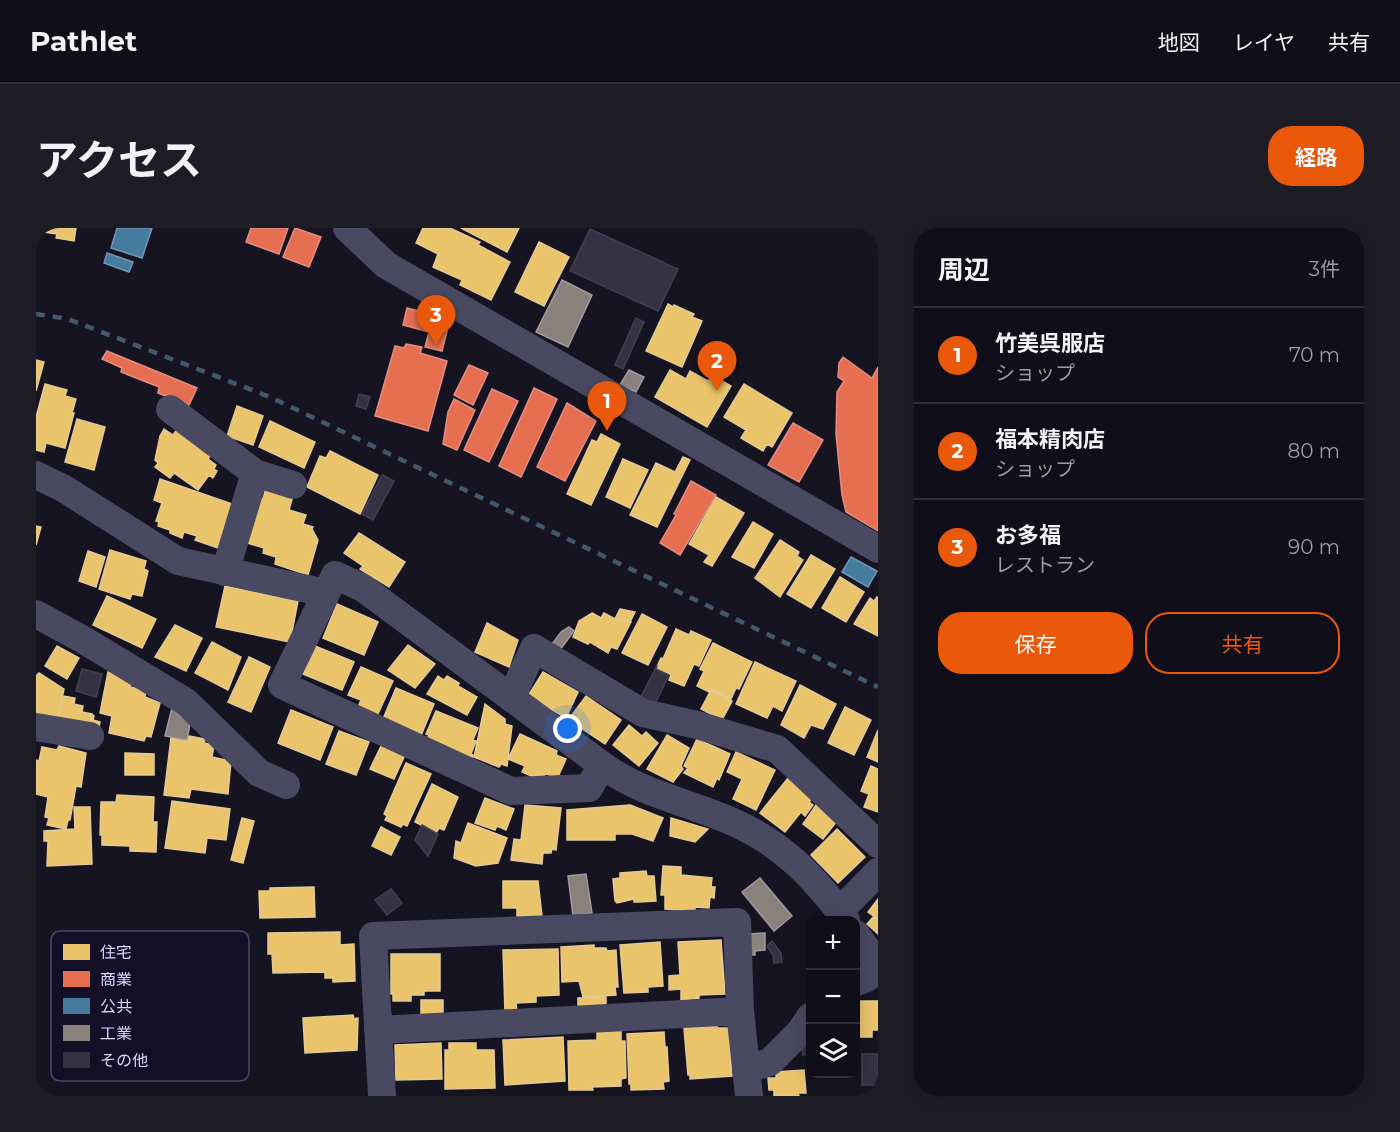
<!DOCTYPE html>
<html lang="ja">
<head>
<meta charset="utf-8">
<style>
  body { margin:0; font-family:Montserrat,"Noto Sans JP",sans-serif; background:#1e1d26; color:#f1f3f6 }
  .controls { position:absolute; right:18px; bottom:18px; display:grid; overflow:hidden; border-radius:12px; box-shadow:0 3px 15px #0003 }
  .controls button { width:54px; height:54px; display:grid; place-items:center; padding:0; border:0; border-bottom:2px solid #302f38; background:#100f19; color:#f1f3f6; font:30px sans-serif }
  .you { position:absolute; left:532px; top:501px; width:21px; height:21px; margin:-15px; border:4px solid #fff; border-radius:50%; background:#1a73e8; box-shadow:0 0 0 9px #1a73e833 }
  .badge { display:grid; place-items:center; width:39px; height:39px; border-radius:50%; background:#ea580c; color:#fff; font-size:20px; font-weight:700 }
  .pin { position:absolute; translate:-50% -50px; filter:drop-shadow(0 2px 3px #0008) }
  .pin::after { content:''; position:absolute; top:32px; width:21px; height:18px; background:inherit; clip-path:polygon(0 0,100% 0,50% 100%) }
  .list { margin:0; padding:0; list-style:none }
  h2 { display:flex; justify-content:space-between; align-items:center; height:78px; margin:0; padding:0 24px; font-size:26px }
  h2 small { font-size:20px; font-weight:400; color:#9c9ca2 }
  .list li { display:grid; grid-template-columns:39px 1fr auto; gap:18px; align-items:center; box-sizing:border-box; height:96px; padding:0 24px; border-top:2px solid #302f38 }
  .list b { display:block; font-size:22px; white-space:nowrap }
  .list p { margin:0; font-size:20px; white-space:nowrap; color:#9c9ca2 }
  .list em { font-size:20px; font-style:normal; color:#9c9ca2 }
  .actions { display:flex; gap:12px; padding:18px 24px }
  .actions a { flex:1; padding:14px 0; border:2px solid #ea580c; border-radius:24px; text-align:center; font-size:21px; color:#ea580c }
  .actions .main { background:#ea580c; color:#fff }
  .icon { flex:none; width:33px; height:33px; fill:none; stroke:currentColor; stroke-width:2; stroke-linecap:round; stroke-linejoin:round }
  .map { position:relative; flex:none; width:842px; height:868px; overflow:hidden; border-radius:24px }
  header { display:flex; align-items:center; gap:36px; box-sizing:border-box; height:84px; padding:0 30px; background:#100f19; border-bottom:2px solid #302f38 }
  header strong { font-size:28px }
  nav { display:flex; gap:33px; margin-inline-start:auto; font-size:21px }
  .intro { display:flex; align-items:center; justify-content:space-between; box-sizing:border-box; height:144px; padding:0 36px }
  h1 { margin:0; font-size:42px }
  .button { padding:15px 27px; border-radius:24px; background:#ea580c; color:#fff; font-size:21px; font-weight:700 }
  main { display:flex; gap:36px; padding:0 36px }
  aside { flex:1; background:#100f19; border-radius:24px; box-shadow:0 3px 15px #0003 }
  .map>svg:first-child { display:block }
  .homes { fill:#e9c46a; stroke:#e4c997; stroke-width:1.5 }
  .shops { fill:#e76f51; stroke:#e38d85; stroke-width:1.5 }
  .public { fill:#457b9d; stroke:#7196ba; stroke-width:1.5 }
  .industry { fill:#8a817c; stroke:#a29aa3; stroke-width:1.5 }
  .building { fill:#343243; stroke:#433f54; stroke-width:1.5 }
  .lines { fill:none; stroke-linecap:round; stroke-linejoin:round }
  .minor { stroke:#4a4962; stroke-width:28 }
  .rail { stroke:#43596b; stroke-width:4.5; stroke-dasharray:9 8; stroke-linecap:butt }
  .key { fill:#130f26; stroke:#4e4a67; stroke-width:1.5 }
  .key-label { font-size:16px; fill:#d9d4ff }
</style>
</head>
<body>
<header>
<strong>Pathlet</strong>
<nav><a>地図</a><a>レイヤ</a><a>共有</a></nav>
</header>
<div class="intro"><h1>アクセス</h1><a class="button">経路</a></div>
<main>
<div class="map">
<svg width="842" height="868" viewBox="0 0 842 868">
  <rect width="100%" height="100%" fill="#161421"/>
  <path class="homes" d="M0 0H40L38 13 20 10 21 6 0 3Z
    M387 0H414L444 14 442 17 474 34 455 72 424 57 426 52 397 39 402 26 380 15Z
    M425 0H483L471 24Z
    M503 14 533 29 508 78 479 64Z
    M632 76 637 79 638 77 658 86 656 89 666 93 646 139 610 123Z
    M0 132 8 134 0 163Z
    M634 142 650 151 654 143 672 153 676 147 695 158 671 199 619 169Z
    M9 156 31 162 29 168 40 171 36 185H38L29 220 10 215 8 224 0 222V189Z
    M708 156 756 185 736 219 731 216 727 223 705 210 710 202 688 189Z
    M201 178 227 188 217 217 191 208Z
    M41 191 69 199 58 242 29 234Z
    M234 193 279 214 268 240 223 219Z
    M142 200 177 224 172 231 180 237 178 241 181 243 177 250 173 247 162 262 138 245 134 250 119 239 122 235 119 232 124 208 128 201 137 207Z
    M565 206 584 216 555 277 531 266 556 212 561 214Z
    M294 223 342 247 324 286 271 259 284 228 290 230Z
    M647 229 654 232 621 299 594 287 620 235 639 244Z
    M587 231 612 242 594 280 570 269Z
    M124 251 196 276 182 320 159 312 161 308 148 304 146 310 134 305V302L122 298 123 294 120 293 126 275 118 272Z
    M230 260 257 268 253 282 270 287 267 296 277 299 276 301 282 312 272 347 239 336 240 329 227 325 228 320 208 314 222 270 227 271Z
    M680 269 708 285 676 338 668 334 673 327 653 316Z
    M717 294 737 306 718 340 696 329Z
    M0 298 5 299 0 317Z
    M323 305 369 334 353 359 324 341 327 338 308 325Z
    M744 312 763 324 761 328 767 332 744 369 719 350Z
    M74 322 110 333 108 341 112 343 106 368 96 366 94 371 63 361Z
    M52 323 69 329 60 359 43 353Z
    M775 327 799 341 775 380 751 366Z
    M804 349 828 364 810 394 786 380Z
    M189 358 262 373 254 414 180 399Z
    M71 368 120 391 106 420 57 397Z
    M841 369 842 370V408L818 396 834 370 838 373Z
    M301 376 342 394 328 427 287 410Z
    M584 381 599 384 594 394 585 390 583 393 579 391Z
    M556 385 565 390 568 385 583 393 585 390 595 394 581 421 575 419 572 425 554 414 552 416 537 409 543 393Z
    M606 386 631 399 612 437 586 425Z
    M451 395 482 412 473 439 439 424Z
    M139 397 166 410 150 443 119 429Z
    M640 401 653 407 655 403 675 412 663 438 658 436 648 458 633 452 635 447 620 441 625 430 627 431Z
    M176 414 205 429 192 462 159 445Z
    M677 415 716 434 703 461 700 460 695 471 674 461 673 464 661 458 668 443 664 441Z
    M372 417 399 436 379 460 352 442Z
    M21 418 43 430 31 451 9 438Z
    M279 418 318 434 306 462 267 446Z
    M213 429 234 439 215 484 192 474Z
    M719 434 760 453 746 483 737 478 731 490 700 476Z
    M325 439 357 453 341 488 322 479 325 472 312 467Z
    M72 444 96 453 94 459 110 462 109 469 124 475 115 509 110 508 108 513 73 505 76 488 64 485Z
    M507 444 542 464 530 490 492 468Z
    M3 445 28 461 20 497 0 493V448Z
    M402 448 408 452 411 448 423 455 422 458 441 469 431 487 391 466Z
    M764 457 800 476 787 501 775 497 768 510 745 497Z
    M360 460 398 476 384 510 347 491Z
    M675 462 696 473 686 492 665 481Z
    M27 468 39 470 38 476 47 478 46 484 56 486 58 488 57 492 64 494 62 504 20 497Z
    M550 468 585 492 569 516 539 496 542 492 536 487Z
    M449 476 469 491V496L476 498 471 538 465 536 463 539 438 529Z
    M809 479 835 492 818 527 792 515Z
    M255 482 297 499 284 532 242 515Z
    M400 483 442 500 437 512 440 513 435 526 437 527 435 532 391 511 393 507 390 506Z
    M593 497 606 508 610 504 622 515 603 538 577 517Z
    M842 502V534L831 529Z
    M303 503 333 514 320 547 290 536Z
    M484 506 521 523 520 527 530 531 521 551 509 545 506 553 486 544 489 538 472 531Z
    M631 507 653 520 645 538 647 541 637 554 611 541Z
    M153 508 169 511 168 515 178 517 176 529 195 533 192 566 155 561 153 570 128 567 135 510 152 513Z
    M661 511 694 526 683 552 681 550 677 559 648 545 652 540 648 538Z
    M23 518 50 525 45 559 40 558 34 592H32L30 601 11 597 13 590 9 589 12 569 0 566V532L3 533 6 519 21 522Z
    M345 518 368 529 358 551 334 541Z
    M700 524 739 542 720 582 697 571 706 551 691 544Z
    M89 525 118 526V547H89Z
    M370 535 395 546 371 598 367 596 365 599 349 592 351 588 348 586Z
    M835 538 842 541V584L828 579 833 566 825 563Z
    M752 550 776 570 773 574 777 577 769 588 765 584 749 604 724 585Z
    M396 556 422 569 408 602 403 600 400 605 379 594Z
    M81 567 118 569 117 594H121L120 624 94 623V618L66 617V607H64L65 574H80Z
    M449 570 478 581 470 602 461 598 459 602 439 595Z
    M136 573 194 581 190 612 171 610 169 625 129 620Z
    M489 577 525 580 520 622 516 621 515 625H507L506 636 475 632 478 611 485 612Z
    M594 577 627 590 617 613 596 606H579V612H531V582Z
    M780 577 801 593 787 611 767 596Z
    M38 579H54L56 636 11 638 12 613H8V603L39 601Z
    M206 590 218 593 207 635 195 632Z
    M635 590 672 601 659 614 634 608Z
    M432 595 471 610 462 635 440 638 418 630 420 613 425 615Z
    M345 599 364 609 355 627 336 618Z
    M801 601 829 629 802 655 775 627Z
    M627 638 645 639V647L676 650 675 659H679L678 670 674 669 673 680 659 679V683L629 681V667H625Z
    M610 643 611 648H618L620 673 603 674H598V671L581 675 579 673 577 651 584 650V645Z
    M467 653H502L506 688 481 690V680H467Z
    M278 659 279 689 224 690 223 663H234V660Z
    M842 671V691L832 684Z
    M838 688 842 692V706L831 696Z
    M304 704V717L318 716 319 753 297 754V750H289V744L237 745 236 726H232V705Z
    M685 712 689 766 663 767V770L645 772V761L633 762V748L644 747 642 714Z
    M624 714 627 758 612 759V764L588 765 584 717Z
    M558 717V720H570L571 723 580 722 582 759H579L580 767 547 769 543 753 526 754 525 719Z
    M522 721 523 767 500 768V774L480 775 481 784H469L467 722Z
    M355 726H404V763H388V767H375V773H357V766H355Z
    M570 769V779L542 780V770Z
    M385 772H407V790L385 789Z
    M820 773H842V802H836V809H820Z
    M317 787 318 791 322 790 321 822 269 825 267 790Z
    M681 798V800H693L696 848 654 851V847H652L648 800Z
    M585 802V813H589L590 850 585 851V858L556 859 557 862H533L532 813 561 812V803Z
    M628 804 629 819H631L633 853 627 854 628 861 595 862V856H593L591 806Z
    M527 809 529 853 469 857 467 812Z
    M405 815 406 851 360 852 359 817Z
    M413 815H440V822H458L459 860 409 861V822H413Z
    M768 842 770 865H762L763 868H738V862H733L732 850H740V844Z"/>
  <path class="shops" d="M215 0H252L243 26 210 14Z
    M259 0 285 9 273 39 247 29Z
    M371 80 414 91 406 123 389 119 393 104 367 97Z
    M370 116 386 119 384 125 411 133 392 203 339 188 359 118 368 120Z
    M71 123 161 160 153 177 122 165 123 159 85 144 86 140 66 131Z
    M807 129 836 150 842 139V303L810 284 806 267 800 206 801 164 808 153 802 149 803 135Z
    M433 137 452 145 437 177 418 167Z
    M498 160 521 171 485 249 463 238Z
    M456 161 482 173 453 234 428 222Z
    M418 171 439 182 421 222 407 216 412 184Z
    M531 175 560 193 529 253 501 239Z
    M757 195 787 212 763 254 732 237Z
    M655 253 680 267 644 327 624 315 640 287 638 286Z"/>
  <path class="public" d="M81 0H116L106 30 75 20Z
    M71 25 97 34 93 44 68 35Z
    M815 329 841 343 832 359 806 344Z"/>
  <path class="industry" d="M526 52 556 67 532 119 500 104Z
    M593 142 608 149 600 164 584 157Z
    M533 399 538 403 524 422 516 416 525 404Z
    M136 480 154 496 151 512 129 508Z
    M550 646 556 685 537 688 532 648Z
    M724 650 756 688 738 703 706 664Z
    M729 705V722L719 723V727H714L712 706Z"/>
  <path class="building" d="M554 1 642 41 622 83 534 43Z
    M600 90 608 94 587 141 579 137Z
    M323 166 334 169 330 181 320 178Z
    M346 247 358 253 337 292 326 286Z
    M621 437 620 441 633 447 618 478 604 471Z
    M46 441 66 446 60 469 40 463Z
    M386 597 402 606 392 628 379 612Z
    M355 661 366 675 351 687 339 672Z
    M736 713 745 725 746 734 738 735 737 727 731 718Z
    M774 810V826L767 827 764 812Z
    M826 826H842V867H838V857H826Z"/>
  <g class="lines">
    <path class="minor" d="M311 0 350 37 842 321
      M134 181 219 245 257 257
      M0 247 27 260 142 333 290 365
      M189 344 219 245
      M0 386 46 411 150 474 223 545 250 557
      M475 470 498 420 607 485 661 497 741 521 842 616
      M0 499 54 508
      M566 537 553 560 475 563 246 457 299 347 327 360 566 537C605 566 653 574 697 594 747 616 778 649 810 692
      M803 684 842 644
      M820 706 842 737
      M820 754 831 750 842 741
      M342 802 704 783
      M710 841 734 834 764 804 774 789
      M346 868 337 708 701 694 704 783 713 868"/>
    <path class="rail" d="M0 86 32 91 234 169 842 459"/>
  </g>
  <rect x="15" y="703" width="198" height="150" rx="9" class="key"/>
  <rect x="27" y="716" width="27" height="16" fill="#e9c46a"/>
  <rect x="27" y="743" width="27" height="16" fill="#e76f51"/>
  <rect x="27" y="770" width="27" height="16" fill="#457b9d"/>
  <rect x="27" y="797" width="27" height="16" fill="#8a817c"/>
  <rect x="27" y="824" width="27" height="16" fill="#343243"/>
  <g class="key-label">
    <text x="64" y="730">住宅</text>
    <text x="64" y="757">商業</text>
    <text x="64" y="784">公共</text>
    <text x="64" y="811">工業</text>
    <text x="64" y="838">その他</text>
  </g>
</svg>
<div class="controls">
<button>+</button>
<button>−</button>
<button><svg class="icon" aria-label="layers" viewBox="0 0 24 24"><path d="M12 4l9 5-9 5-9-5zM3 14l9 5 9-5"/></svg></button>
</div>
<div class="you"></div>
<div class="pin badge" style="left:571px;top:203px">1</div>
<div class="pin badge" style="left:681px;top:163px">2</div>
<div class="pin badge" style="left:400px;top:117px">3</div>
</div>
<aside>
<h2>周辺<small>3件</small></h2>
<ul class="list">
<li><span class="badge">1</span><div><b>竹美呉服店</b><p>ショップ</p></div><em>70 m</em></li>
<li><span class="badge">2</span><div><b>福本精肉店</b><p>ショップ</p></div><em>80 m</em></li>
<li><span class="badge">3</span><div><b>お多福</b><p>レストラン</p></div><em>90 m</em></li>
</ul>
<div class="actions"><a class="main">保存</a><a>共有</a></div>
</aside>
</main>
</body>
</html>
